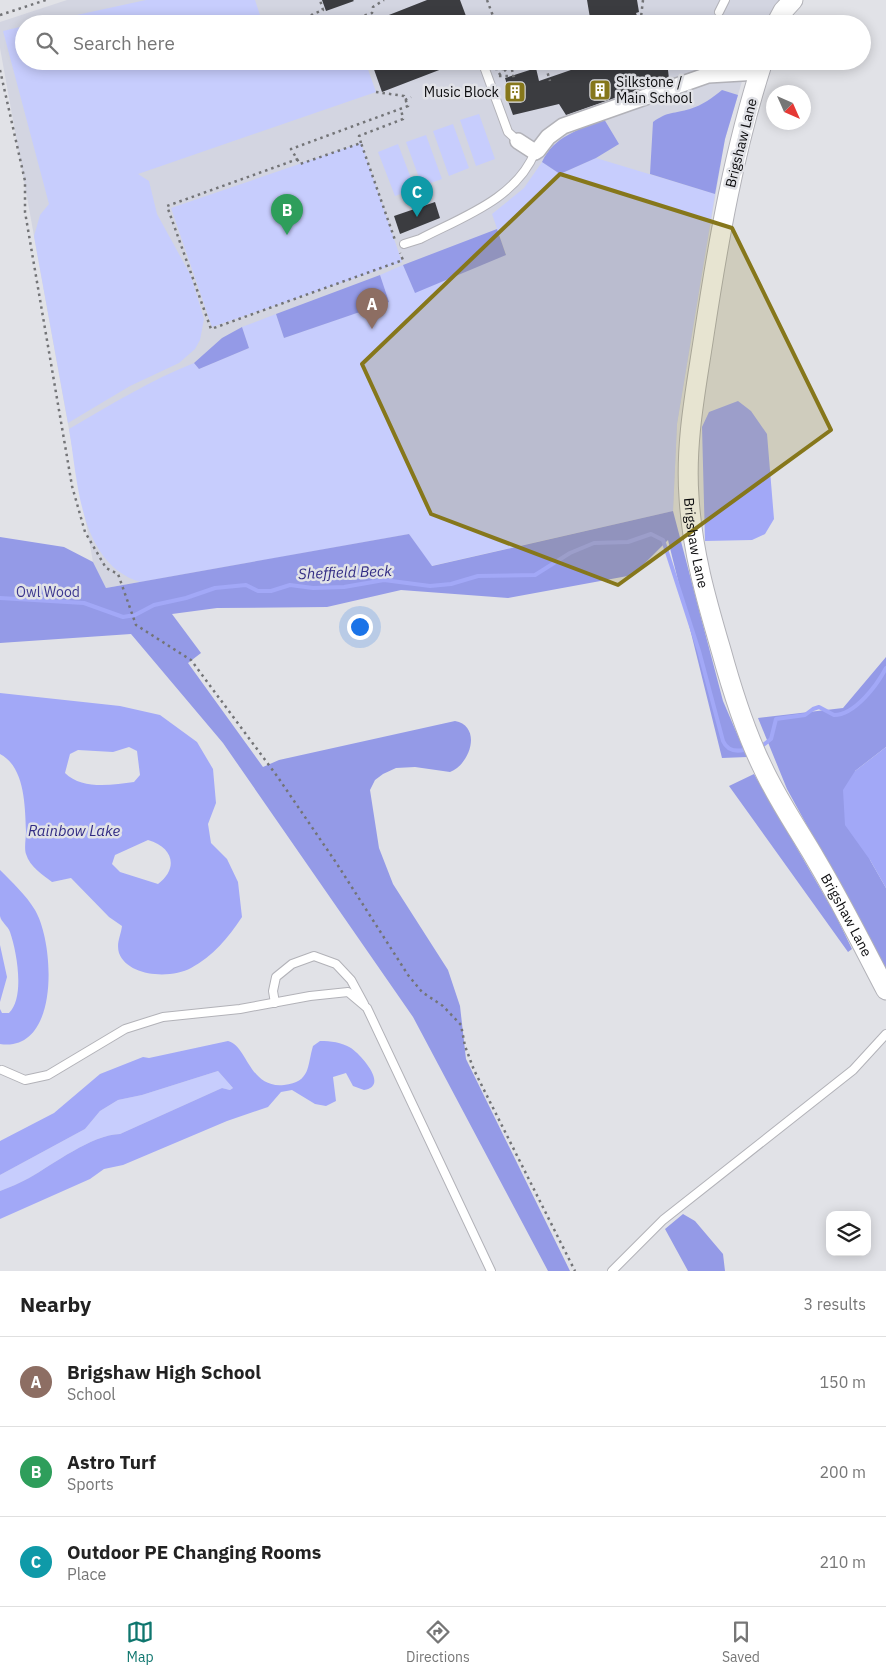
<!DOCTYPE html>
<html lang="en">
<head>
<meta charset="utf-8">
<style>
  body { margin:0; font-family:"IBM Plex Sans",sans-serif; background:#f2f2f2; color:#222 }
  .controls { position:absolute; right:15px; bottom:15px; display:grid; overflow:hidden; border-radius:10px; box-shadow:0 2px 12px #0003 }
  .controls button { width:45px; height:45px; display:grid; place-items:center; padding:0; border:0; border-bottom:1px solid #e0e0e0; background:#fff; color:#222; font:25px sans-serif }
  .compass { position:absolute; left:766px; top:85px; width:45px; height:45px; border-radius:50%; background:#fff; box-shadow:0 2px 12px #0003; rotate:135deg }
  .you { position:absolute; left:359px; top:626px; width:18px; height:18px; margin:-12px; border:4px solid #fff; border-radius:50%; background:#1a73e8; box-shadow:0 0 0 8px #1a73e833 }
  .badge { display:grid; place-items:center; width:32px; height:32px; border-radius:50%; background:#0f766e; color:#fff; font-size:16px; font-weight:700 }
  .pin { position:absolute; translate:-50% -41px; filter:drop-shadow(0 1px 2px #0008) }
  .pin::after { content:''; position:absolute; top:26px; width:18px; height:15px; background:inherit; clip-path:polygon(0 0,100% 0,50% 100%) }
  .list { margin:0; padding:0; list-style:none }
  h2 { display:flex; justify-content:space-between; align-items:center; height:65px; margin:0; padding:0 20px; font-size:21px }
  h2 small { font-size:16px; font-weight:400; color:#767676 }
  .list li { display:grid; grid-template-columns:32px 1fr auto; gap:15px; align-items:center; box-sizing:border-box; height:90px; padding:0 20px; border-top:1px solid #e0e0e0 }
  .list b { display:block; font-size:19px; white-space:nowrap }
  .list p { margin:0; font-size:16px; white-space:nowrap; color:#767676 }
  .list em { font-size:16px; font-style:normal; color:#767676 }
  .icon { flex:none; width:28px; height:28px; fill:none; stroke:currentColor; stroke-width:2; stroke-linecap:round; stroke-linejoin:round }
  .map { position:relative; flex:none; width:886px; height:1271px; overflow:hidden }
  .search { position:absolute; background:#fff; box-shadow:0 2px 12px #0003; left:15px; right:15px; top:15px; height:55px; display:flex; align-items:center; gap:12px; box-sizing:border-box; padding:0 18px; border-radius:28px; color:#767676; font-size:19px }
  .sheet { height:335px; background:#fff }
  nav { display:flex; justify-content:space-around; align-items:center; box-sizing:border-box; height:70px; border-top:1px solid #e0e0e0; background:#fff; font-size:14px; color:#767676 }
  nav a { display:grid; justify-items:center; gap:2px }
  nav .on { color:#0f766e }
  .map>svg:first-child { display:block }
  .built { fill:#d3d5e1 }
  .green { fill:#c7cdfd }
  .forest { fill:#949ae7 }
  .water { fill:#a2a8f7; fill-rule:evenodd }
  .lines { fill:none; stroke-linecap:round; stroke-linejoin:round }
  .stream { stroke:#a2a8f7; stroke-width:4 }
  .building { fill:#3b3c40 }
  .service-casing { stroke:#b2b2b8; stroke-width:10 }
  .minor-casing { stroke:#b2b2b8; stroke-width:18 }
  .tertiary-casing { stroke:#b2b2b8; stroke-width:21 }
  .path { stroke:#737477; stroke-width:2.5; stroke-dasharray:2.5 4; stroke-linecap:butt }
  .service { stroke:#fff; stroke-width:8 }
  .minor { stroke:#fff; stroke-width:15 }
  .tertiary { stroke:#fff; stroke-width:19 }
  .marked { fill:#86771b; fill-opacity:0.2; stroke:#86771b; stroke-width:4; stroke-linejoin:round }
  .labels { text-anchor:middle; dominant-baseline:central; stroke-width:5; stroke-linejoin:round; paint-order:stroke }
  .poi-label { font-size:14px; fill:#0c0c0e; stroke:#e1e2e7; text-anchor:start }
  .street-label { font-size:14px; fill:#0c0c0e; stroke:#e1e2e7 }
  .park-label { font-size:14px; fill:#3a358e; stroke:#e1e2e7 }
  .water-label { font-size:15px; font-style:italic; fill:#322c84; stroke:#e1e2e7 }
</style>
</head>
<body>
<div class="map">
<svg width="886" height="1271" viewBox="0 0 886 1271">
  <rect width="100%" height="100%" fill="#e1e2e7"/>
  <path class="built" d="M67 0H783L764 24H24V61H748L725 139 677 424 673 511 409 534 106 588 93 562 0 48V22Z"/>
  <path class="green" d="M146 0H255L263 24H35Z
    M24 26V61H365L376 92 138 174 149 181 157 214 191 276 204 319 200 340 195 349 179 363 130 386 68 423 34 236 40 215 49 204 3 31Z
    M479 114 495 159 476 166 460 120Z
    M453 124 469 168 449 176 433 131Z
    M426 135 442 179 422 186 406 142Z
    M361 143 402 262 212 327 171 208Z
    M398 144 415 189 395 196 378 152Z
    M596 158 715 194 677 424 673 511 431 566 409 534 140 582C79 563 78 481 69 429 110 405 151 380 194 363L199 369 249 348 242 327 276 314 284 338 388 302 380 275 403 265 415 292 506 254 492 214 524 188 542 162 560 174Z
    M218 1071 233 1088 230 1090 222 1088 120 1134C91 1135 54 1164 29 1178 20 1183 10 1187 0 1191V1175L85 1129 100 1111 118 1100 142 1095Z"/>
  <path class="forest" d="M722 90 738 95 725 139 715 194 650 174 653 122C668 111 674 114 690 109 703 105 712 98 722 90Z
    M604 119 619 144 596 158 560 174 542 162C554 136 579 130 604 119Z
    M497 229 506 255 415 293 403 265Z
    M380 275 389 302 284 338 276 314Z
    M242 327 249 348 199 369 194 363 222 338Z
    M673 511 723 701 747 757 722 758 668 540 633 575 508 598 401 590 327 607 217 608 172 614 201 653 188 663 263 767 279 760 455 721C482 726 471 764 450 772L415 767 396 768 383 774 375 780 370 790 379 848 393 884 448 970 460 1006 466 1059 570 1271H548L413 1017 223 743 131 634 0 643V537L64 547 93 562 106 588 409 534 432 566Z
    M886 657V747L855 771 870 860 886 888V970L787 789 758 718 843 708Z
    M754 774 835 914 852 949 848 952 729 786Z
    M683 1214 695 1221 723 1254 725 1271H688L665 1229Z"/>
  <path class="water" d="M738 401 751 411 767 434 774 519 765 534 752 540 705 541 702 427 709 412Z
    M0 693 120 706 160 715 197 742 213 769 216 803 208 824 211 843 227 859 238 882 242 917C228 938 213 956 191 968 171 979 128 977 119 953 116 943 121 935 122 926L109 917 71 878 52 882C43 875 30 867 26 854 24 848 26 838 26 831 25 806 25 767 0 754ZM129 747 137 751 140 775 134 782C112 785 82 790 65 773L70 754 78 750 113 752ZM148 840C173 847 179 868 158 884L120 872 112 864 115 855Z
    M886 747V888L870 860 845 825 843 790 855 771Z
    M0 870C12 882 26 895 35 910 55 944 60 1053 0 1044V1009L2 1013H9C25 998 17 952 10 932 8 926 1 922 0 916 0 902 0 884 0 870Z
    M0 945 7 977 0 1002Z
    M228 1041C247 1045 249 1089 284 1085 311 1082 307 1066 313 1046L320 1041C331 1041 341 1042 351 1048 360 1054 390 1086 364 1090L353 1086 346 1073 333 1077 336 1101 326 1106 315 1104 292 1090 281 1092 268 1107 227 1121 123 1165 104 1169 90 1179 0 1219V1191C10 1187 20 1183 29 1178 54 1164 91 1135 120 1134L222 1088 230 1090 233 1088 218 1071 142 1095 118 1100 100 1111 85 1129 0 1175V1141L54 1113 100 1074 143 1057 149 1058Z"/>
  <g class="lines">
    <path class="stream" d="M0 598 84 603 123 617 135 615 154 605 186 598 215 588 246 585 258 591H271L290 585 313 588 344 587 384 580 430 586 451 584 478 576 535 575 570 553 594 543 628 542 651 534 663 540 667 552 699 651 723 741C727 750 734 752 744 750
      M762 746 771 739 776 719 805 715 813 709 819 707 834 715C855 715 877 685 886 668"/>
  </g>
  <path class="building" d="M322 0H353L354 1 326 11Z
    M427 0H460L469 24H366Z
    M587 0H637L639 12 636 13 640 24H591Z
    M371 61H460V62L382 92Z
    M597 61H667L669 79 566 115 559 104 513 115 508 101 512 100 505 78 536 68 539 81Z
    M435 202 440 218 400 234 394 216Z"/>
  <g class="lines">
    <g class="service-casing">
      <path id="service" d="M719 12 725 0
        M482 61 508 132 518 141
        M404 244 420 239C462 217 516 199 535 152
        M275 1003 273 991 276 977 292 964 314 956 336 964 351 980 364 1004
        M2 1070 25 1080 48 1075 125 1029 163 1017 240 1009 310 996 348 992 367 1008 491 1271
        M612 1271 663 1220 853 1070 886 1034"/>
    </g>
    <g class="minor-casing">
      <path id="minor" d="M518 141 535 152 538 150 548 137 563 126 708 75 759 72"/>
    </g>
    <g class="tertiary-casing">
      <g id="tertiary">
        <path d="M776 24 783 11 793 0"/>
        <path id="s1" d="M763 61C734 150 718 243 704 335 696 389 685 442 689 497 692 550 706 599 721 650 732 690 744 729 762 766 777 799 798 829 816 860 841 902 863 946 886 990"/>
      </g>
    </g>
    <path class="path" d="M487 0 496 24
      M643 0 641 17 652 24
      M0 15 46 0
      M301 24 313 14 323 10 320 0
      M340 24 372 13 373 7 384 0
      M544 61 550 81
      M492 62 504 61 494 69H507L497 76H514L509 61
      M0 70 25 181V212L72 486 85 532 106 568 118 574 136 625 191 660 277 776 337 864 408 975 422 992 443 1006 461 1025 465 1046 474 1070 575 1271
      M376 92 404 96 408 106 291 149 300 164 361 143 395 240
      M405 100 411 97
      M361 143 359 136 403 119 401 109
      M298 159 167 206 211 329 403 260 400 253"/>
    <use href="#service" class="service"/>
    <use href="#minor" class="minor"/>
    <use href="#tertiary" class="tertiary"/>
  </g>
  <path class="marked" d="M560 174 732 228 831 430 618 585 431 514 362 364Z"/>
  <defs>
    <g id="building-square" transform="scale(1.125)"><rect x="-9" y="-9" width="18" height="18" rx="4" fill="#86771b" stroke="#e1e2e7"/><path d="M-4-6H4V6H1V3H-1V6H-4ZM-2.5-4.3h1.7v1.8h-1.7ZM.8-4.3h1.7v1.8H.8ZM-2.5-1h1.7V.8h-1.7ZM.8-1h1.7V.8H.8Z" fill="#fff"/></g>
  </defs>
  <g fill-rule="evenodd">
    <use href="#building-square" x="600" y="90"/>
    <use href="#building-square" x="515" y="92"/>
  </g>
  <g class="labels">
    <g class="poi-label">
      <text x="616" y="82">Silkstone /<tspan x="616" dy="16">Main School</tspan></text>
      <text x="499" y="92" text-anchor="end">Music Block</text>
    </g>
    <g class="street-label">
      <text transform="translate(741 143) rotate(-76)">Brigshaw Lane</text>
      <text stroke="none"><textPath href="#s1" startOffset="490">Brigshaw Lane</textPath></text>
      <text stroke="none"><textPath href="#s1" startOffset="895">Brigshaw Lane</textPath></text>
    </g>
    <g class="park-label">
      <text x="48" y="592">Owl Wood</text>
    </g>
    <g class="water-label">
      <text transform="translate(345 572) rotate(-2)">Sheffield Beck</text>
      <text x="74" y="830">Rainbow Lake</text>
    </g>
  </g>
</svg>
<div class="controls">
<button><svg class="icon" aria-label="layers" viewBox="0 0 24 24"><path d="M12 4l9 5-9 5-9-5zM3 14l9 5 9-5"/></svg></button>
</div>
<svg class="compass" viewBox="-18 -18 36 36"><path d="M0-13l5 13h-10z" fill="#e53935"/><path d="M0 13l5-13h-10z" fill="#767676"/></svg>
<div class="you"></div>
<div class="pin badge" style="left:372px;top:329px;background:#8d6e63">A</div>
<div class="pin badge" style="left:287px;top:235px;background:#2e9e5b">B</div>
<div class="pin badge" style="left:417px;top:217px;background:#0f9aa8">C</div>
<div class="search"><svg class="icon" aria-label="search" viewBox="0 0 24 24"><circle cx="10" cy="10" r="6"/><path d="M15 15l6 6"/></svg>Search here</div>
</div>
<section class="sheet">
<h2>Nearby<small>3 results</small></h2>
<ul class="list">
<li><span class="badge" style="background:#8d6e63">A</span><div><b>Brigshaw High School</b><p>School</p></div><em>150 m</em></li>
<li><span class="badge" style="background:#2e9e5b">B</span><div><b>Astro Turf</b><p>Sports</p></div><em>200 m</em></li>
<li><span class="badge" style="background:#0f9aa8">C</span><div><b>Outdoor PE Changing Rooms</b><p>Place</p></div><em>210 m</em></li>
</ul>
</section>
<nav>
<a class="on"><svg class="icon" aria-label="map" viewBox="0 0 24 24"><path d="M3 6l6-2 6 2 6-2v14l-6 2-6-2-6 2zM9 4v14M15 6v14"/></svg>Map</a>
<a><svg class="icon" aria-label="directions" viewBox="0 0 24 24"><path d="M12 3l9 9-9 9-9-9zM9 14v-3h6M13 9l2 2-2 2"/></svg>Directions</a>
<a><svg class="icon" aria-label="saved" viewBox="0 0 24 24"><path d="M7 4h10v16l-5-4-5 4z"/></svg>Saved</a>
</nav>
</body>
</html>
